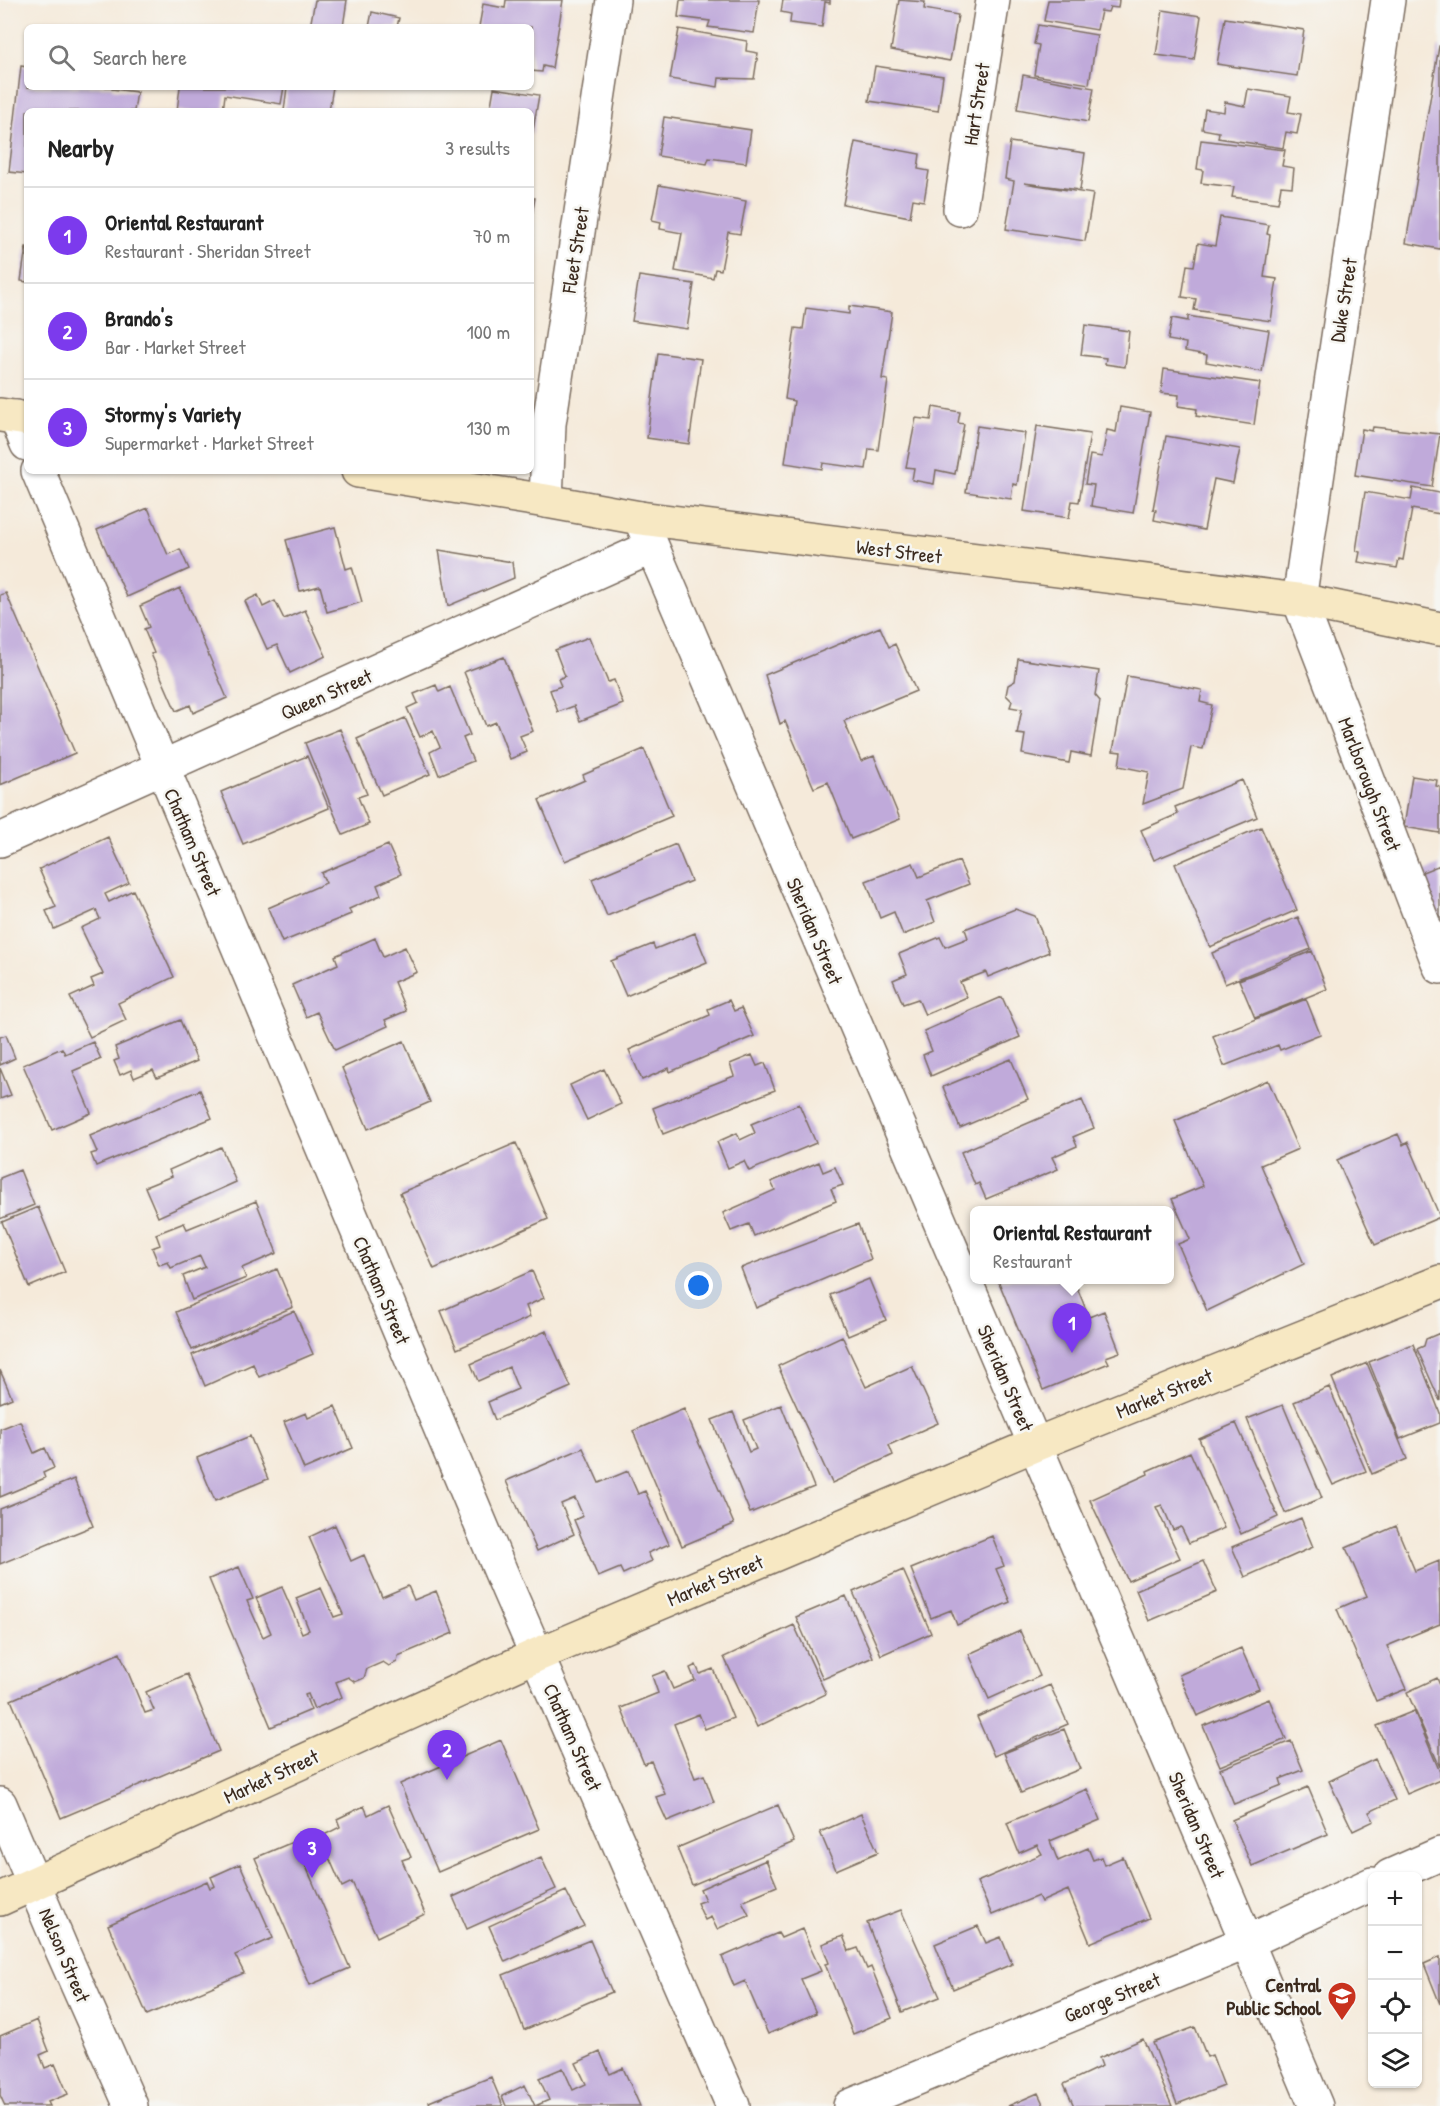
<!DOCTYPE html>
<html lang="en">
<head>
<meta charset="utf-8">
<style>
  body { margin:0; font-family:"Patrick Hand",sans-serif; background:#f2f2f2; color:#222 }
  .controls { position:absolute; right:18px; bottom:18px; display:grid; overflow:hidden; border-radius:9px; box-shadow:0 2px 4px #0004 }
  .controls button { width:54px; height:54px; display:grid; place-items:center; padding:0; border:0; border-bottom:2px solid #e0e0e0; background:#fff; color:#222; font:30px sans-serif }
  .you { position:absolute; left:699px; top:1286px; width:21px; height:21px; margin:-15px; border:4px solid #fff; border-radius:50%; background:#1a73e8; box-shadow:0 0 0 9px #1a73e833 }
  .badge { display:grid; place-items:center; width:39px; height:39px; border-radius:50%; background:#7c3aed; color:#fff; font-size:20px; font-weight:700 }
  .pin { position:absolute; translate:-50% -50px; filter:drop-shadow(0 2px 3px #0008) }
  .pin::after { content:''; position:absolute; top:32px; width:21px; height:18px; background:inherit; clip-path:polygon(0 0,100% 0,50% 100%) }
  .popup { position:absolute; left:970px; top:1206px; width:204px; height:78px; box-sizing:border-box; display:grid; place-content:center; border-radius:9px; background:#fff; filter:drop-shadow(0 2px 4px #0005); font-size:20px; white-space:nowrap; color:#767676 }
  .popup b { font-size:22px; color:#222 }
  .popup::after { content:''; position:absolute; left:50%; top:100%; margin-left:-12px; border:12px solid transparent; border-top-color:#fff }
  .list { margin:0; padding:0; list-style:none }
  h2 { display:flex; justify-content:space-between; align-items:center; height:78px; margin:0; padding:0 24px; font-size:26px }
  h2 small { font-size:20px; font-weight:400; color:#767676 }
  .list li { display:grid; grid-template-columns:39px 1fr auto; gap:18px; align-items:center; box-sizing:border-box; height:96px; padding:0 24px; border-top:2px solid #e0e0e0 }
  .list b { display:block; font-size:22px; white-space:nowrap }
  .list p { margin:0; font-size:20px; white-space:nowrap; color:#767676 }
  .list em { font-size:20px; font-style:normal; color:#767676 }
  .icon { flex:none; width:33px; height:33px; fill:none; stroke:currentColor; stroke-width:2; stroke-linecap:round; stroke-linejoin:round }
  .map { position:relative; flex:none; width:1440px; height:2106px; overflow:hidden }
  .search { position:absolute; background:#fff; box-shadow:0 2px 4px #0004; left:24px; top:24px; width:510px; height:66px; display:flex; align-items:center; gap:15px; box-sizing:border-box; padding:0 21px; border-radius:9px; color:#767676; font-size:22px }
  .panel { position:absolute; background:#fff; box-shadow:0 2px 4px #0004; left:24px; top:108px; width:510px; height:366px; border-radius:9px }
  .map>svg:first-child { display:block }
  .building { fill:#c0aada }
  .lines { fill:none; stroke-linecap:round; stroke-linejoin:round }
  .street-casing { stroke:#7c6d60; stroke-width:36 }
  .secondary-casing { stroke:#7c6d60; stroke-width:36 }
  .street { stroke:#fff; stroke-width:33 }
  .secondary { stroke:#f7e8c3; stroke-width:33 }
  .labels { text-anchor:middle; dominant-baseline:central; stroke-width:5; stroke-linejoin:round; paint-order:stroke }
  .street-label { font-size:20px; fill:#3b2a1e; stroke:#f6f6f2 }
  .poi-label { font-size:20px; font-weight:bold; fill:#3b2a1e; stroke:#f6f6f2; text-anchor:end }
</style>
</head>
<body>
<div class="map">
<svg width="1440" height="2106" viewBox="0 0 1440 2106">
  <rect width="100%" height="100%" fill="#f6f6f2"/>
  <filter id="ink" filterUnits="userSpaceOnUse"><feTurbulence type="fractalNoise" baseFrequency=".0167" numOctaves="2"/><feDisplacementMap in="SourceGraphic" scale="12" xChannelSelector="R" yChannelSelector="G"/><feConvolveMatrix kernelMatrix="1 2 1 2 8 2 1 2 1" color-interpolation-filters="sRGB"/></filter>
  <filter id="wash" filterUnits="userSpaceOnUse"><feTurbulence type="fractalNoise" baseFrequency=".008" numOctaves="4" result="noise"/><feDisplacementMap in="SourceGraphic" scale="24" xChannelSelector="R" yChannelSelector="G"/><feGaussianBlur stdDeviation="1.35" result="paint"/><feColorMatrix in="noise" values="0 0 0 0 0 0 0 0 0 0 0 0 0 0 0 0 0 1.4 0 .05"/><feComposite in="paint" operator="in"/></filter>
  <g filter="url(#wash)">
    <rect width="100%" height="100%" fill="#f5eada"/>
    <g id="blocks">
      <path class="building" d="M315 0H347L343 27H310Z
        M506 0H563L552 68 543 66 542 72 531 71V27H479L483 4 505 8Z
        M680 0H759L754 33 708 27 710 21 678 17Z
        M783 0H830V3L825 2 822 27 790 23 791 14 781 12Z
        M899 0 925 2 924 9 958 15 950 61 891 50Z
        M1048 0H1119L1118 8 1110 7 1108 12 1101 11 1097 30 1044 21Z
        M1163 10 1201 16 1194 60 1156 55Z
        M372 12 399 18 397 27H369Z
        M1225 18 1304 30 1297 76 1217 64Z
        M1038 25 1097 35 1089 84 1034 75 1039 45 1034 44Z
        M679 29 747 41 746 51 758 53 754 79 719 78 718 87 670 79Z
        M1439 46H1440V249L1406 243Z
        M21 66 27 67V87H112V89L137 92 134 111H27V174L9 172Z
        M875 66 943 76 938 111 869 101Z
        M1023 75 1094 88 1088 122 1017 109Z
        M180 87H284L281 104 225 95 223 111H177Z
        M287 87H333L329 111H284Z
        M494 88 539 95 532 136 531 111H490Z
        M1248 89 1291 96 1288 112 1301 114 1297 134 1286 132 1283 148 1218 138 1219 132 1202 129 1205 109 1224 112 1225 102 1245 106Z
        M664 117 751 130 746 163 709 158 707 164 658 156Z
        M1201 140 1285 150 1282 166 1294 168 1292 187 1281 186 1278 203 1232 197 1234 187 1201 183 1203 170 1197 169Z
        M855 142 920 154 918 169 929 171 924 201 913 199 910 217 843 204Z
        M1010 142 1085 153 1080 190 1024 183 1093 194 1085 241 1006 229 1014 181 1005 179Z
        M659 185 746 201 740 234 728 232 721 270 715 269 713 278 675 271 682 233 660 229 661 222 652 220Z
        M531 198H535L532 215H531Z
        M1220 217 1269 225 1267 234 1270 235 1264 277 1277 279 1271 321 1194 310 1196 299 1182 297 1187 265 1194 266 1198 243 1215 246Z
        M26 247H27V282L21 281Z
        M639 276 694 284 687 329 632 321Z
        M849 306 892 312 882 379 888 380 878 450 869 449 866 469 823 463 822 469 785 463 794 401 785 399 795 328 803 329 806 308 849 314Z
        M1188 316 1269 330 1262 372 1206 362 1207 355 1185 351 1186 343 1168 340 1172 318 1188 321Z
        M1085 325 1129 331 1125 367 1105 364 1106 358 1081 355Z
        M658 353 701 359 689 444 647 438Z
        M1164 369 1260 383 1254 425 1196 416 1197 409 1178 406 1179 395 1161 393Z
        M933 407 960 412 958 423 964 424 955 474 936 470 934 484 912 480 914 468 906 467 916 418 931 420Z
        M1120 407 1150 412 1133 513 1091 506 1094 485 1085 484 1090 455 1102 457 1107 430 1116 432Z
        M977 426 1025 433 1017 485 1013 484 1011 499 966 492Z
        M1037 426 1090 434 1079 502 1072 501 1069 518 1024 511Z
        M1373 427 1440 434 1432 487 1355 475 1362 429 1372 431Z
        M1166 436 1240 449 1233 483 1214 479 1204 530 1154 520 1156 510 1153 509Z
        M1413 488 1440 493V514L1412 509 1403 560 1399 559 1397 568 1358 562 1360 552 1356 551 1365 492 1411 500Z
        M148 508 168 555 180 549 189 569 127 597 97 530Z
        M335 527 346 569 352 567 362 602 327 612 320 586 300 591 286 540Z
        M439 550 512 562 514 578 448 606Z
        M180 588 227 698 193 713 190 705 176 711 151 654 154 653 144 629 149 627 140 606Z
        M6 593 75 753 0 785V595Z
        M258 595 263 607 275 601 284 619 305 610 326 656 290 673 277 645 267 649 245 601Z
        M880 627 889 647 895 644 916 691 844 721 861 761 874 756 900 819 851 839 828 782 814 788 785 721 780 724 765 675Z
        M589 637 608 682 614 680 623 704 580 721 574 706 558 712 550 690 561 686 558 679 565 676 555 650Z
        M504 657 533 731 520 736 527 752 510 759 496 722 486 726 464 672Z
        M1018 659 1099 671 1095 695 1100 701 1091 756 1071 752 1069 763 1022 754 1025 735 1017 734 1022 709 1010 707 1012 701 1006 695 1008 685 1015 681Z
        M1127 676 1202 690 1200 702 1212 705 1203 749 1191 747 1183 789 1143 804 1149 772 1119 766 1121 752 1113 751Z
        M436 685 439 692 450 687 470 735 463 738 473 761 439 775 430 752 440 747 433 731 420 737 407 708 418 703 414 694Z
        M405 718 430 774 382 795 357 739Z
        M340 729 367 794 358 797 369 824 343 835 305 743Z
        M644 749 672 816 565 861 539 800 585 780 583 775Z
        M307 756 329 808 243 844 221 792Z
        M1412 776 1437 780 1436 786 1440 787V833L1404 827Z
        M1242 780 1257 817 1154 860 1141 830 1178 814 1175 807Z
        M1261 827 1297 910 1210 947 1175 864Z
        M108 837 129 883 105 894 109 902 133 890 174 977 118 1003 126 1020 90 1037 70 997 94 986 91 979 103 974 81 928 100 919 96 910 54 929 46 911 56 907 39 869Z
        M676 844 691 881 607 916 592 879Z
        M388 845 401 874 377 885 381 895 349 909 351 914 282 942 268 908 326 883 321 873Z
        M959 861 969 884 927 901 935 922 903 935 894 912 880 918 866 881 913 863 919 877Z
        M1440 865V936L1415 875Z
        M1015 909 1035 916 1049 952 988 977 986 972 960 982 967 997 925 1015 918 999 903 1004 893 980 907 974 899 954 940 937 945 947 968 938 965 929Z
        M1298 917 1311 949 1225 984 1212 953Z
        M695 933 707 962 626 996 611 961 653 944 655 949Z
        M375 938 383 957 405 947 417 972 394 982 406 1011 385 1020 388 1026 335 1050 317 1012 306 1017 292 985 338 964 335 956Z
        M1312 951 1327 989 1255 1018 1239 980Z
        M1002 997 1020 1037 931 1076 923 1055 932 1051 924 1031Z
        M1306 999 1320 1034 1280 1050 1278 1045 1224 1066 1213 1036Z
        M729 1000 734 1011 741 1008 754 1036 670 1072 669 1068 642 1080 629 1050 710 1015 708 1009Z
        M180 1020 197 1061 157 1078 153 1070 134 1078 131 1070 120 1075 114 1061 119 1059 115 1047Z
        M6 1035 15 1058 0 1065V1037Z
        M404 1041 430 1102 368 1129 342 1068Z
        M93 1042 101 1059 73 1071 91 1113 52 1130 23 1065 62 1048 65 1054Z
        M752 1055 757 1066 765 1063 775 1090 663 1134 653 1108 734 1076 730 1064Z
        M1011 1059 1028 1099 960 1128 943 1087Z
        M0 1068 11 1095 0 1099Z
        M604 1069 621 1104 587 1120 570 1085Z
        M1268 1080 1298 1149 1261 1165 1304 1264 1207 1311 1178 1244 1190 1239 1172 1199 1203 1186 1175 1121Z
        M200 1090 212 1118 96 1166 91 1154 97 1152 90 1136Z
        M1082 1100 1094 1128 1073 1137 1077 1146 1052 1157 1058 1169 986 1199 979 1183 975 1185 961 1152Z
        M799 1104 816 1143 749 1171 744 1161 728 1168 717 1142 737 1133 740 1140 755 1133 751 1124Z
        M1398 1134 1403 1145 1408 1142 1440 1217 1375 1245 1337 1160Z
        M516 1143 548 1219 434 1269 400 1193Z
        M221 1147 236 1182 158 1217 145 1187 172 1176 169 1170Z
        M819 1162 823 1172 835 1167 843 1185 831 1189 836 1201 754 1236 749 1224 731 1231 723 1213 775 1190 771 1182Z
        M20 1170 34 1205 0 1219V1178Z
        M256 1201 277 1253 242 1268 246 1278 192 1300 183 1276 205 1267 200 1256 171 1268 168 1262 159 1265 152 1248 160 1245 156 1234 184 1223 187 1229Z
        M38 1207 65 1272 29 1287 2 1222Z
        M858 1224 871 1259 756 1308 741 1268Z
        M277 1269 293 1307 192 1350 176 1312Z
        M532 1271 544 1298 526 1306 530 1317 457 1349 441 1311Z
        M869 1279 886 1320 848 1336 830 1295Z
        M998 1280H1074L1089 1317 1104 1311 1120 1352 1106 1357 1109 1363 1043 1390Z
        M294 1311 313 1354 259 1377 253 1364 205 1386 192 1355Z
        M546 1331 571 1387 495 1420 488 1402 518 1389 509 1367 478 1381 471 1364Z
        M1440 1333V1401L1417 1349 1424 1346 1426 1339Z
        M842 1336 866 1387 912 1366 938 1423 889 1445 893 1455 832 1483 778 1366Z
        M1413 1344 1440 1413V1423L1400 1439 1369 1362Z
        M1367 1363 1407 1459 1372 1474 1332 1378Z
        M0 1370 12 1398 0 1403Z
        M1329 1387 1366 1471 1333 1485 1294 1402Z
        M781 1405 814 1487 750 1513 712 1420 733 1412 749 1452 756 1449 744 1420Z
        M1283 1405 1322 1498 1285 1513 1247 1419Z
        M335 1406 353 1448 304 1469 284 1422 306 1413 308 1418Z
        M684 1409 734 1524 682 1546 633 1431Z
        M20 1421 34 1453 45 1448 54 1468 43 1473 45 1478 0 1497V1429Z
        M1236 1423 1278 1517 1241 1534 1199 1439Z
        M250 1436 268 1479 215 1501 197 1458Z
        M583 1448 599 1483 628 1471 638 1494 645 1491 669 1544 648 1553 652 1561 623 1574 620 1568 598 1577 574 1520 583 1516 575 1498 561 1504 574 1534 537 1551 506 1481Z
        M1190 1452 1224 1528 1189 1543 1181 1527 1173 1530 1162 1505 1156 1507 1180 1558 1128 1581 1090 1500 1148 1474 1147 1471Z
        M74 1479 93 1526 0 1564V1509Z
        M1301 1518 1313 1547 1245 1577 1232 1547Z
        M335 1525 351 1561 364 1555 382 1597 408 1586 414 1600 436 1591 453 1633 398 1656 397 1662 389 1666 383 1662 367 1669 364 1678 355 1682 348 1677 336 1682 342 1697 314 1709 308 1694 305 1695 311 1710 271 1727 209 1579 239 1567 253 1599 247 1601 263 1637 271 1633 256 1598 282 1587 302 1633 309 1630 296 1598 321 1588 334 1617 343 1614 309 1537Z
        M1396 1526 1415 1571 1439 1561 1440 1624 1387 1646 1406 1689 1376 1701 1337 1609 1367 1596 1346 1548Z
        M992 1536 1004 1566 996 1569 1010 1602 957 1625 951 1610 931 1618 911 1569Z
        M1203 1561 1217 1592 1149 1621 1136 1590Z
        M903 1570 931 1633 881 1655 853 1592Z
        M846 1596 873 1657 823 1679 796 1617Z
        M794 1625 826 1694 757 1727 724 1657Z
        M1020 1631 1040 1676 989 1699 969 1654Z
        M1241 1648 1259 1689 1197 1716 1179 1675Z
        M120 1653 145 1713 154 1710 146 1692 187 1674 219 1751 61 1818 11 1700Z
        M696 1665 700 1674 713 1669 733 1718 705 1729 699 1714 674 1724 695 1778 704 1775 714 1802 667 1821 656 1797 665 1794 651 1761 644 1764 621 1708 658 1693 652 1676 665 1671 673 1689 695 1680 690 1668Z
        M1437 1678 1440 1685V1767L1407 1692Z
        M1050 1685 1068 1724 994 1756 977 1717Z
        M1269 1699 1286 1739 1220 1766 1203 1726Z
        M1414 1711 1440 1772V1780L1407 1794 1377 1726Z
        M1064 1729 1080 1769 1021 1793 1004 1753Z
        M501 1740 539 1829 438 1872 400 1784Z
        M1291 1741 1303 1770 1280 1779 1282 1785 1234 1804 1220 1769Z
        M1375 1759 1395 1800 1369 1812 1374 1821 1353 1831 1329 1781Z
        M1308 1787 1328 1834 1252 1866 1232 1820Z
        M1087 1789 1100 1820 1050 1841 1058 1861 1088 1848 1093 1860 1101 1857 1104 1865 1123 1857 1149 1918 1090 1943 1068 1890 1041 1902 1038 1896 992 1915 977 1882 1042 1854 1037 1845 1019 1853 1007 1823Z
        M388 1805 411 1857 402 1860 425 1914 377 1937 352 1882 342 1887 320 1837 340 1827 337 1819 364 1806 368 1815Z
        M778 1805 794 1842 692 1885 677 1848Z
        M861 1814 878 1852 836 1870 820 1832Z
        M295 1841 350 1968 310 1985 255 1858Z
        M541 1857 556 1889 467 1929 453 1897Z
        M766 1860 777 1886 742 1901 749 1915 717 1929 711 1917 705 1920 697 1903 705 1900 700 1889Z
        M240 1864 273 1938 235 1955 244 1973 147 2015 108 1925 207 1881 210 1888 215 1886 211 1877Z
        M566 1891 584 1926 505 1962 489 1926Z
        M901 1910 940 1997 902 2012 867 1923Z
        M978 1926 986 1943 1001 1937 1012 1964 953 1989 935 1944Z
        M802 1929 821 1971 801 1979 816 2013 768 2034 745 1981 734 1986 722 1957 778 1933 781 1938Z
        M843 1936 849 1951 858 1948 867 1969 871 1967 892 2018 853 2034 825 1964 829 1963 822 1944Z
        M590 1940 612 1992 524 2030 503 1975Z
        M1440 1957V2004L1424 1964Z
        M37 2020 49 2051 40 2055 45 2068 55 2064 68 2094 48 2102 50 2106H5L0 2095V2036Z
        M1195 2027 1207 2057 1212 2055 1224 2086 1177 2104 1153 2043Z
        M1143 2039 1172 2106H1074L1064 2084 1102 2066 1099 2058Z
        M600 2052 610 2074 623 2068 640 2106H535L549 2100 539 2078 563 2068 573 2090 586 2084 576 2063Z
        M491 2077 503 2106H431L429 2102Z
        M525 2085 535 2106H506L502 2096Z
        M1038 2093 1044 2106H1008Z"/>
    </g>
  </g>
  <g filter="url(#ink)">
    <use href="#blocks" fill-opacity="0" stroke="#7c6d60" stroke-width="1.5"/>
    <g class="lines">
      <g class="street-casing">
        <path id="street" d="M1388 0 1299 600 1440 967
          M960 209 993 0
          M16 417 27 444
          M38 471 508 1589 733 2106
          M546 501 549 424 613 0
          M640 518 1247 1942 1316 2106
          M0 840 652 547
          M0 1804 61 1948 131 2106
          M1390 1876 1440 1854
          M850 2106 1247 1942 1372 1884"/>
      </g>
      <g class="secondary-casing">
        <path id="secondary" d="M0 415 27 419
          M358 471 546 501 640 518 1299 600 1440 629
          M0 1899 537 1655 1034 1445 1440 1282"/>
      </g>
      <use href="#street" class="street"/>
      <use href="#secondary" class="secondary"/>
    </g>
  </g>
  <defs>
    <g id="school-pin" transform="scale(1.5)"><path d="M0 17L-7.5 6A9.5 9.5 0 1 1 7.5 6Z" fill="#c8321e" stroke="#f6f6f2"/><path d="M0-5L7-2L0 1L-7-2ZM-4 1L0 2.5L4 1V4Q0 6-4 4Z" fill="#fff"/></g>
  </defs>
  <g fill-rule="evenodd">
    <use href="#school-pin" x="1342" y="1996"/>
  </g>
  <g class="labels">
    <g class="street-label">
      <text transform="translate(976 104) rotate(-81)">Hart Street</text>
      <text transform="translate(575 250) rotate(-81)">Fleet Street</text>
      <text transform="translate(1343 300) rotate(-81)">Duke Street</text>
      <text transform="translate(899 551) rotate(7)">West Street</text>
      <text transform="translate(326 694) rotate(-24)">Queen Street</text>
      <text transform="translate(1370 784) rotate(69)">Marlborough Street</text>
      <text transform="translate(193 842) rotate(67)">Chatham Street</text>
      <text transform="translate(815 931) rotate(67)">Sheridan Street</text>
      <text transform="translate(382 1290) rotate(67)">Chatham Street</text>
      <text transform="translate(1006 1378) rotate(67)">Sheridan Street</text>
      <text transform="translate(1164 1393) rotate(-22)">Market Street</text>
      <text transform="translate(715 1580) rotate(-23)">Market Street</text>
      <text transform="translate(573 1737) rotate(66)">Chatham Street</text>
      <text transform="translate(271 1776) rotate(-25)">Market Street</text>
      <text transform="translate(1197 1825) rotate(67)">Sheridan Street</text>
      <text transform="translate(65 1955) rotate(67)">Nelson Street</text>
      <text transform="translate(1112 1997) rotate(-22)">George Street</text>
    </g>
    <g class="poi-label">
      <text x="1321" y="1984">Central<tspan x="1321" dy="23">Public School</tspan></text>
    </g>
  </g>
</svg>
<div class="controls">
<button>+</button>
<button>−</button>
<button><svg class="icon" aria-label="locate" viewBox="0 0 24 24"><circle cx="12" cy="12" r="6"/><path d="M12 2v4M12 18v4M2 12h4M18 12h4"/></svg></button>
<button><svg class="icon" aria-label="layers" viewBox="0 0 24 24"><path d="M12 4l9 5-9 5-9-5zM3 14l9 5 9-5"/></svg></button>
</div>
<div class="you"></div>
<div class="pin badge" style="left:1072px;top:1353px">1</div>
<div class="popup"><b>Oriental Restaurant</b>Restaurant</div>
<div class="pin badge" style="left:447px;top:1780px">2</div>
<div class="pin badge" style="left:312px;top:1878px">3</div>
<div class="search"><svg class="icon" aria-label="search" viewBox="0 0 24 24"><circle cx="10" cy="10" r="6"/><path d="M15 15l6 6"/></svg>Search here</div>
<section class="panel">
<h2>Nearby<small>3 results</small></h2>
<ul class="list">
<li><span class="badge">1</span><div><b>Oriental Restaurant</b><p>Restaurant · Sheridan Street</p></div><em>70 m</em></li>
<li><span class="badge">2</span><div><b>Brando's</b><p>Bar · Market Street</p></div><em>100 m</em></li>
<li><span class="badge">3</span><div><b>Stormy's Variety</b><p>Supermarket · Market Street</p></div><em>130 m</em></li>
</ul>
</section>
</div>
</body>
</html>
